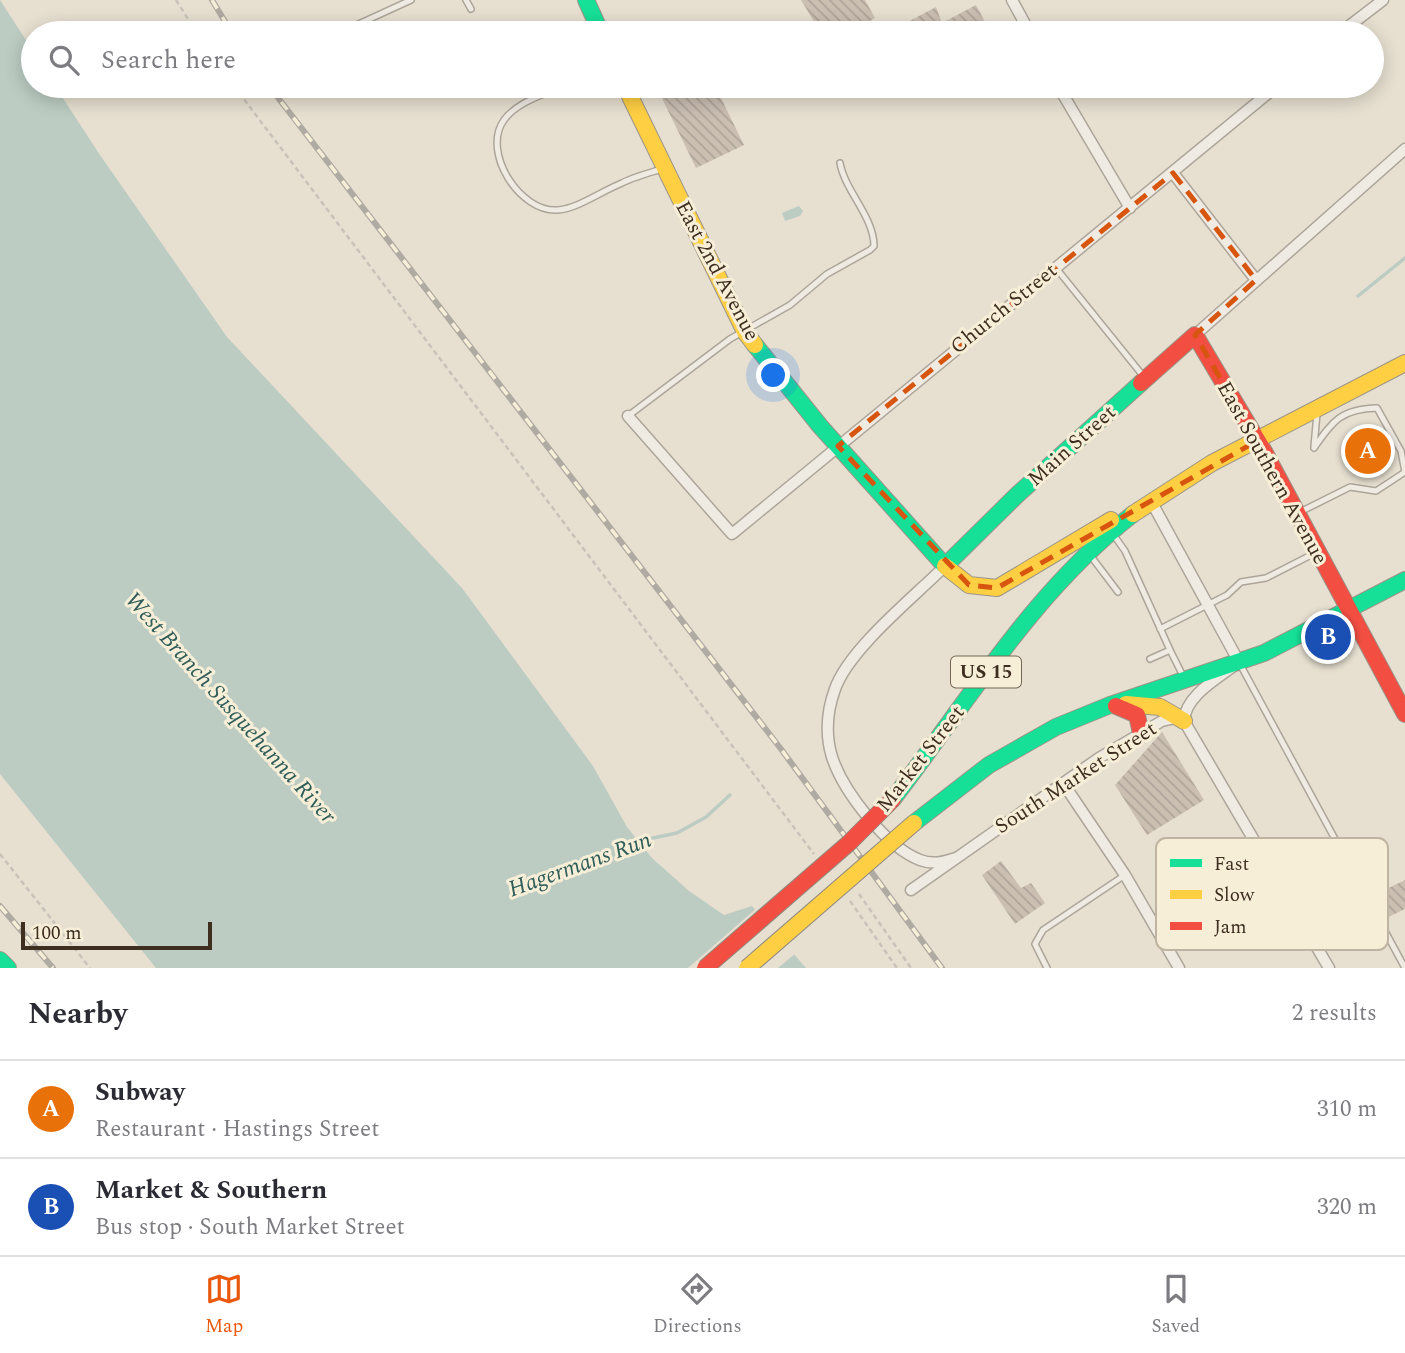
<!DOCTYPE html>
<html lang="en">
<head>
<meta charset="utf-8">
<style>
  body { margin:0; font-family:Spectral,serif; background:#f7f7f7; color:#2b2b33 }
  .scale { position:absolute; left:21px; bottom:18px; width:191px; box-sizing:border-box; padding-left:7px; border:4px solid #3d2e20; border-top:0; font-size:19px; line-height:24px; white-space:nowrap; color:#3d2e20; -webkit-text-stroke:5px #f7eed8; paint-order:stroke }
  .you { position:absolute; left:774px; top:376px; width:24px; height:24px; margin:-18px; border:5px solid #fff; border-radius:50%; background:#1a73e8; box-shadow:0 0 0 10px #1a73e833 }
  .badge { display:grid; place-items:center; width:46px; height:46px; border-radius:50%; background:#ea580c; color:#fff; font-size:23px; font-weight:700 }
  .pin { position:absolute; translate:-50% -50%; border:4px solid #fff; box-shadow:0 2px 7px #0006 }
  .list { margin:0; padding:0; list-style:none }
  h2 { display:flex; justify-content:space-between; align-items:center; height:91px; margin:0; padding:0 28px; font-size:30px }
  h2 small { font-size:23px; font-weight:400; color:#7c7c81 }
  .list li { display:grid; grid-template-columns:46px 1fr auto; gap:21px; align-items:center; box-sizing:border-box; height:98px; padding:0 28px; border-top:2px solid #e1e1e2 }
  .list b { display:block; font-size:26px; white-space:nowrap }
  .list p { margin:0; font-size:23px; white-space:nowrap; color:#7c7c81 }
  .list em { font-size:23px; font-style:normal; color:#7c7c81 }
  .icon { flex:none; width:38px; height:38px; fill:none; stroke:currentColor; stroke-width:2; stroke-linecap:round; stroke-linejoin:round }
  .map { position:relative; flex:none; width:1405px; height:968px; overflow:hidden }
  .search { position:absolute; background:#fff; box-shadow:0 4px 18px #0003; left:21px; right:21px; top:21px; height:77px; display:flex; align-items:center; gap:18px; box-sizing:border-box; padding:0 24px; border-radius:38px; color:#7c7c81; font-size:26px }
  .sheet { height:287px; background:#fff }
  nav { display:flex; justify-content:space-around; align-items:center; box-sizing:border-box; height:98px; border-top:2px solid #e1e1e2; background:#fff; font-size:19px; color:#7c7c81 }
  nav a { display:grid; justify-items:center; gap:4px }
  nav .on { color:#ea580c }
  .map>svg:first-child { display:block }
  .water { fill:#bcccc2 }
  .pier { fill:#e7e0d1 }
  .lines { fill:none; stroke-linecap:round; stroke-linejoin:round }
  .stream { stroke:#bcccc2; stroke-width:3.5 }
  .building { fill:url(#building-back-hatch) }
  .lane-casing { stroke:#ada599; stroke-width:8 }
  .street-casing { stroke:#ada599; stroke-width:13 }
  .fast-casing { stroke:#9c958a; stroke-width:18 }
  .slow-casing { stroke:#9c958a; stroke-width:18 }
  .jam-casing { stroke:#9c958a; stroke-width:18 }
  .path { stroke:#c8c2b9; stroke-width:2.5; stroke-dasharray:5 3.5; stroke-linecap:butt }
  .lane { stroke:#efebe3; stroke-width:5 }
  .street { stroke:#efebe3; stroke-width:10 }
  .fast { stroke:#16e098; stroke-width:16 }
  .slow { stroke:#ffcf43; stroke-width:16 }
  .jam { stroke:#f24e42; stroke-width:16 }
  .rail-casing { stroke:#afaaa2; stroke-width:6 }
  .rail { stroke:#f7eed8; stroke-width:3.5; stroke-dasharray:10; stroke-linecap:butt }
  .slow-bridge-casing { stroke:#928b80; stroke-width:18; stroke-linecap:butt }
  .jam-bridge-casing { stroke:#928b80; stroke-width:18; stroke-linecap:butt }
  .slow-bridge { stroke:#ffcf43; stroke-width:16 }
  .jam-bridge { stroke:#f24e42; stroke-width:16 }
  .marked { fill:none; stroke:#d7550e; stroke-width:5; stroke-dasharray:14 9; stroke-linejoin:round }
  .labels { text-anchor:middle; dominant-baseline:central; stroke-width:6; stroke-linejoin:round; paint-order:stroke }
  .shield { fill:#f7eed8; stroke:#756857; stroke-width:2 }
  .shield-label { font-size:19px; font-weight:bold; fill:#3d2e20 }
  .street-label { font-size:21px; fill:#3d2e20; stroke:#f7eed8 }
  .water-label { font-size:23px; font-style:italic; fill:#2f5d5a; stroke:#f7eed8 }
  .key { fill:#f7eed8; stroke:#bfb4a1; stroke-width:2 }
  .key-label { font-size:19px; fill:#3d2e20 }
</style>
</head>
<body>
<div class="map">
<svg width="1405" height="968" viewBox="0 0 1405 968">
  <defs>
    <pattern id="building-back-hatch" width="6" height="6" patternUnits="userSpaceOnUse" patternTransform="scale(1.75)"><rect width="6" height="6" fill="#cbbfb2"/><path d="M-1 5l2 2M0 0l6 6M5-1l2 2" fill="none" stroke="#afa499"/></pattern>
  </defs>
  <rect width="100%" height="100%" fill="#e7e0d1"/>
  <path class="water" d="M0 0 33 51V86H55L100 155 227 337 462 588 593 766 627 827 652 858 689 891 724 915 752 906 806 968H156L0 774Z
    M799 206 803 211 800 216 785 221 782 213Z"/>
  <path class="pier" d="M758 907 797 952 778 968H688Z"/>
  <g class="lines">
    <path class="stream" d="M1358 296 1405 258
      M633 842 677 833 706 817 730 795"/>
  </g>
  <path class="building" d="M801 0H865L875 18 849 33H821Z
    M976 5 986 24 969 33H887L936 7 942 23Z
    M656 86H715L744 145 696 168Z
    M1162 732 1204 800 1147 835 1115 785Z
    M1001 861 1021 888 1031 883 1045 903 1015 924 982 875Z
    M1405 880V909L1384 919 1372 896Z"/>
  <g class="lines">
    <g class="lane-casing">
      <path id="lane" d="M466 0 471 9
        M339 33 411 0
        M563 86C543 95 517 102 504 120 481 152 520 213 558 210 579 208 602 191 622 183 634 177 648 173 662 169
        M1056 268 1144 377
        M628 416 730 339 790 305 827 274 870 250 874 246C874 217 845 191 840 163
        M1314 446 1317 414
        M1314 448C1333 420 1342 409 1377 408L1401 451 1405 472
        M1298 513 1350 487 1376 491 1405 472
        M1113 534 1125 551 1170 650
        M1090 555 1118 592
        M1160 629 1227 595 1241 582 1266 578 1315 553
        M1150 659 1170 650 1182 674
        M1241 666 1405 968
        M1047 968 1035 944 1043 930 1125 875"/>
    </g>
    <g class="street-casing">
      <path id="street" d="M1012 0 1030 33
        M1340 33 1383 0
        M1058 86 1130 208
        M1173 173 1256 280
        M1195 335 1405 149
        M628 416 732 534 1277 86
        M1151 501 1239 662C1220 677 1185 695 1184 721
        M945 566C914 597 849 649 835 689 827 711 825 734 832 757 843 791 886 847 920 860 933 865 944 862 956 858
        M1184 721 1329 968
        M1063 783 1125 875 1179 968
        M911 890 1099 758 1162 721 1175 718"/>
    </g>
    <g class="fast-casing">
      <path id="fast" d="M586 0 601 33
        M755 345 820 426 945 566 1017 495 1141 383
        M893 799C969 700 1033 592 1133 514
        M914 823 989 765 1056 727 1110 705 1264 653 1405 580
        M0 960 8 968"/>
    </g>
    <g class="slow-casing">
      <path id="slow" d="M625 86 745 332 755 345
        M1133 514 1212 463 1405 363
        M945 566 969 585 997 588 1111 520
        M1126 704 1160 707 1184 721"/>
    </g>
    <g class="jam-casing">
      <path id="jam" d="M1141 383 1195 335 1265 453 1405 714
        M1116 706 1137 715 1141 734"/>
    </g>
    <path class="path" d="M176 0 197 33
      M234 86 814 854
      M0 854 90 968
      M859 894 911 968
      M850 901 897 968"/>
    <use href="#lane" class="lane"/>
    <use href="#street" class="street"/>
    <use href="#fast" class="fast"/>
    <use href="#slow" class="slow"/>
    <use href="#jam" class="jam"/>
    <g class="rail-casing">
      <path id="rail" d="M212 0 232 33
        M269 86 781 749 942 968
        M0 906 53 968"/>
    </g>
    <use href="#rail" class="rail"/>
    <g class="slow-bridge-casing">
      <path id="slow-bridge" d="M747 968 914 823"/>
    </g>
    <g class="jam-bridge-casing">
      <path id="jam-bridge" d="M705 968 849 843 893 799"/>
    </g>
    <use href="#slow-bridge" class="slow-bridge"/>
    <use href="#jam-bridge" class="jam-bridge"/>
  </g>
  <path class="marked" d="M1173 173 1256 280 1195 335 1257 441 997 588 969 585 838 446Z"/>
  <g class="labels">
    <rect class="shield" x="951" y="656.5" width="70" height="31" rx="5"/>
    <g class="shield-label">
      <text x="986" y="672">US 15</text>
    </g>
    <g class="street-label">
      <text transform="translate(717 271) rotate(62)">East 2nd Avenue</text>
      <text transform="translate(1004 309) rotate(-39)">Church Street</text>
      <text transform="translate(1072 446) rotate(-42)">Main Street</text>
      <text transform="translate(1272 473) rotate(61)">East Southern Avenue</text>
      <text transform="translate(921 759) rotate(-52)">Market Street</text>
      <text transform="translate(1076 778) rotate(-33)">South Market Street</text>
    </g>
    <g class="water-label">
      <text transform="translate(230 708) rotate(48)">West Branch Susquehanna River</text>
      <text transform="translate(580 865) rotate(-20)">Hagermans Run</text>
    </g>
  </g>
  <rect x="1156" y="838" width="232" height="112" rx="10" class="key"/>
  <rect x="1170" y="859" width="32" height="8" fill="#16e098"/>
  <rect x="1170" y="890" width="32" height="9" fill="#ffcf43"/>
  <rect x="1170" y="922" width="32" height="8" fill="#f24e42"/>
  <g class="key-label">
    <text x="1214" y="870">Fast</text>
    <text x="1214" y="901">Slow</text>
    <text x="1214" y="933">Jam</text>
  </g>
</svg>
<div class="scale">100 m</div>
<div class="you"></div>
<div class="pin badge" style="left:1368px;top:451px;background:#e8710a">A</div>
<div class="pin badge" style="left:1328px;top:637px;background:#1a4fb4">B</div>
<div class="search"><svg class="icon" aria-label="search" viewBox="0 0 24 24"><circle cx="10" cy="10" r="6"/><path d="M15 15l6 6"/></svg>Search here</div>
</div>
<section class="sheet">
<h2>Nearby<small>2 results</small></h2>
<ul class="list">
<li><span class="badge" style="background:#e8710a">A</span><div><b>Subway</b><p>Restaurant · Hastings Street</p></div><em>310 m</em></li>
<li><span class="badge" style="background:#1a4fb4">B</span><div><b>Market &amp; Southern</b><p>Bus stop · South Market Street</p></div><em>320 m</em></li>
</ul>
</section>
<nav>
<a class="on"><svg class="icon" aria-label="map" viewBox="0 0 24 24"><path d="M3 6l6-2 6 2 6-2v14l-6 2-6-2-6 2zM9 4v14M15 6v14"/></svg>Map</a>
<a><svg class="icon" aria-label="directions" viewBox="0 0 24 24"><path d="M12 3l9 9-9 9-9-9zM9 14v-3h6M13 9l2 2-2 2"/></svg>Directions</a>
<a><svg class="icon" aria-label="saved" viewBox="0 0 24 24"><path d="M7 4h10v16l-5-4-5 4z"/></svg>Saved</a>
</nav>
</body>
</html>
